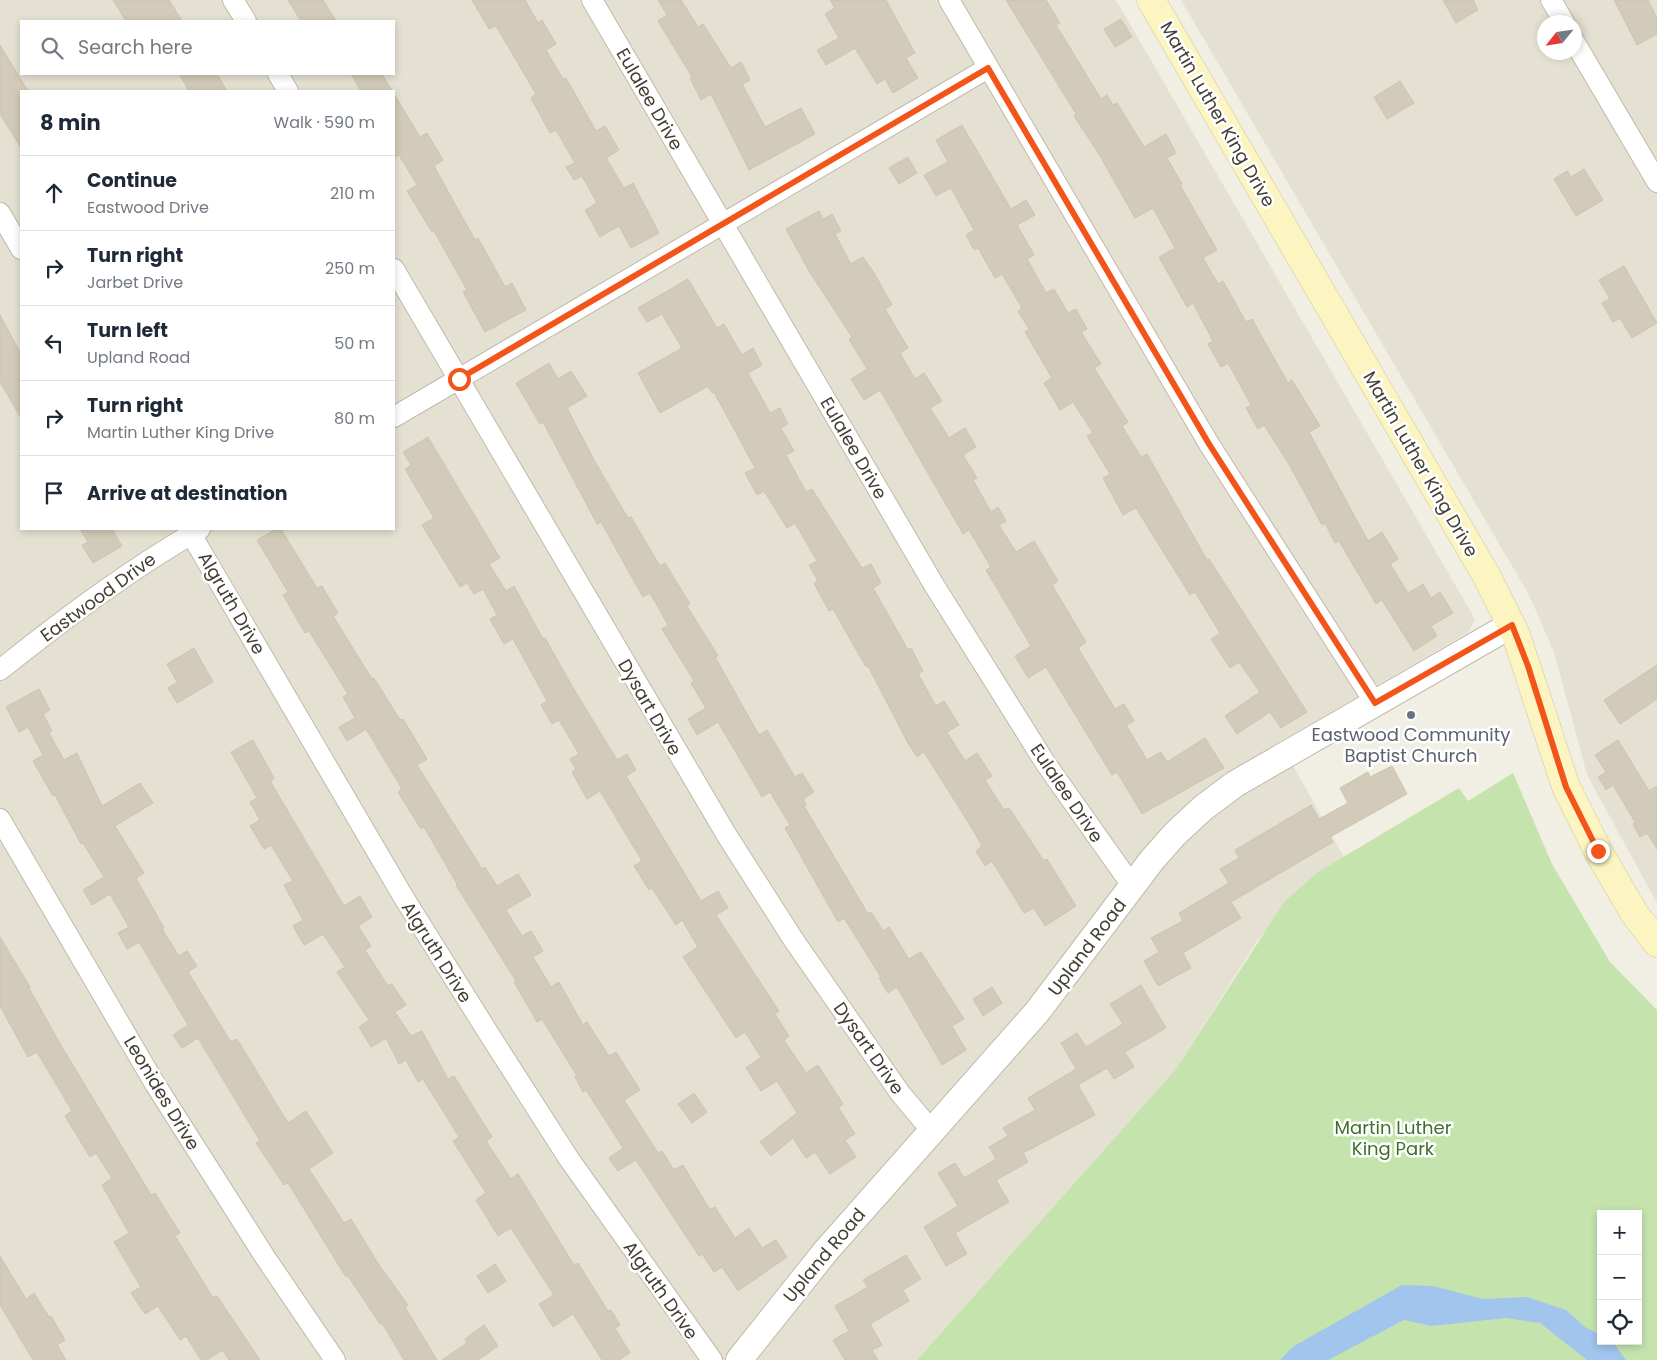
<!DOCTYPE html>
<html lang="en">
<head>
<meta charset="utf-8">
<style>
  body { margin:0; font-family:Poppins,sans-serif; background:#f2f2f3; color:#1f2937 }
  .controls { position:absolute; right:15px; bottom:15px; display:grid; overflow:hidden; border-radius:0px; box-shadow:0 2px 8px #0003 }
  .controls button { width:45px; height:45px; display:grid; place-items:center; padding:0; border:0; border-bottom:1px solid #e0e1e3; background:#fff; color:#1f2937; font:25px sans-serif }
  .compass { position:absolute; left:1537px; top:15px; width:45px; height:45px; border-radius:50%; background:#fff; box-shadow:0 2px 8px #0003; rotate:240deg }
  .stop { position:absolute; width:15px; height:15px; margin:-11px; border:4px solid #f2541a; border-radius:50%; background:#fff }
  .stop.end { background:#f2541a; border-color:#fff; box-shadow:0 1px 5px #0008 }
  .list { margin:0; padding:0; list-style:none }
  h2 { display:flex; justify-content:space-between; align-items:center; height:65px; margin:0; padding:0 20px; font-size:21px }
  h2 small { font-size:16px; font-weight:400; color:#747a83 }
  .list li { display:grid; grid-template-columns:32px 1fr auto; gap:15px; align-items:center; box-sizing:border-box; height:75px; padding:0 20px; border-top:1px solid #e0e1e3 }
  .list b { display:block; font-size:19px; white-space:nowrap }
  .list p { margin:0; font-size:16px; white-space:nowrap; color:#747a83 }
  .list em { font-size:16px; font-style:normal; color:#747a83 }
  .icon { flex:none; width:28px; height:28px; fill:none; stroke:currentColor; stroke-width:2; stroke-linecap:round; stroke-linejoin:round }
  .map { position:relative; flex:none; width:1657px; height:1360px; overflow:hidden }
  .search { position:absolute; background:#fff; box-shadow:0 2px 8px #0003; left:20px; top:20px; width:375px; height:55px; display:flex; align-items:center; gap:12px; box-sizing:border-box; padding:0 18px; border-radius:0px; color:#747a83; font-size:19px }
  .panel { position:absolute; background:#fff; box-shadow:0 2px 8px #0003; left:20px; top:90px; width:375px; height:440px; border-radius:0px }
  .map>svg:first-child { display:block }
  .residential { fill:#e5e1d2; fill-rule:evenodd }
  .green { fill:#c5e4ad; fill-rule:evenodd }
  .water { fill:#a1c5ed }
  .building { fill:#d2cbb9; stroke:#ccc4ad }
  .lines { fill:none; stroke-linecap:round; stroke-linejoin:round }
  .minor-casing { stroke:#bfbaa9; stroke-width:22 }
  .tertiary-casing { stroke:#bfbaa9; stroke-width:28 }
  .secondary-casing { stroke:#d0c795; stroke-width:29 }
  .minor { stroke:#fff; stroke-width:20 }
  .tertiary { stroke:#fff; stroke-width:26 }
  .secondary { stroke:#fcf5c2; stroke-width:28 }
  .route { stroke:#f2541a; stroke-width:6 }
  .worship-dot { fill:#6b7280; stroke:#fff; stroke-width:2 }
  .labels { text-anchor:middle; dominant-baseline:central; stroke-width:5; stroke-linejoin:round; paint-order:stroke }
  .street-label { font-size:18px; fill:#433e34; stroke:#fff }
  .worship-label { font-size:18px; fill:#5b616d; stroke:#fff }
  .park-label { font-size:18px; fill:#3d712a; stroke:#fff }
</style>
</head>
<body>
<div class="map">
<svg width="1657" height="1360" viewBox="0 0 1657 1360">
  <rect width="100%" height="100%" fill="#f1eee3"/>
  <path class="residential" d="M0 0H1116L1475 619 1469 632 1280 742 1344 857 1318 872 1257 941 1176 1069 917 1360H0ZM21 21H394V74H21ZM21 91H394V529H21Z
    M1181 0H1657V903L1587 775 1554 652 1529 595ZM1544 22H1574V52H1544Z"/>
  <path class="green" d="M1513 773 1552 864 1610 962 1657 1010V1360H917L1176 1069 1285 901 1318 872 1459 788 1468 801ZM1601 1214H1638V1341H1601Z"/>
  <path class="water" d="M1402 1285 1433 1286 1483 1299 1527 1297 1566 1310 1585 1327 1601 1335V1341H1612L1626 1360H1587L1540 1323 1506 1318 1431 1326 1404 1320 1328 1360H1280L1294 1346Z"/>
  <path class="building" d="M113 0H169L182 21H126Z
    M288 0H323L336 21H301Z
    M472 0H525L538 23 542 20 556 44 546 50 563 79 566 78 596 131 605 126 619 150 606 158 624 188 633 183 659 233 631 248 619 226 600 237 585 210 597 203 582 176 574 180 566 167 575 163 556 130 550 133 531 98 536 94 496 26 489 29Z
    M658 0H681L698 27 703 24 731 68 741 62 750 80 742 84 765 127 801 108 815 134 749 170 711 94 701 100 690 78 692 77 658 21 667 15Z
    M830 0H886L915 53 906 58 918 78 893 93 885 79 877 84 855 48 826 65 817 50 839 38 825 14 835 8Z
    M1006 0H1046L1060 23 1056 25 1101 99 1107 95 1113 105 1117 103 1144 147 1166 134 1176 153 1167 158 1182 184 1180 185 1217 250 1203 258 1218 284 1223 281 1246 322 1252 319 1288 383 1292 380 1320 426 1309 432 1368 541 1382 532 1398 559 1390 564 1408 593 1423 584 1431 598 1440 592 1453 613 1431 626 1437 636 1414 651 1382 600 1376 604 1339 541 1335 543 1325 523 1322 525 1290 466 1264 425 1258 429 1246 408 1251 405 1228 363 1221 367 1208 344 1213 341 1193 303 1187 307 1159 257 1175 248 1153 208 1135 218 1099 154 1074 116 1076 114Z
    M1443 0H1473L1478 10 1456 23Z
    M1614 0H1648L1657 18V34L1637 45Z
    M1121 19 1132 37 1115 47 1104 29Z
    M0 45 28 91H21V148L0 114Z
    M179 74H217L227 91H189Z
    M351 74H382L392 91H361Z
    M1400 81 1414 103 1387 119 1374 97Z
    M394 94 420 137 427 133 443 160 434 166 475 240 478 238 505 287 512 283 526 310 485 332 463 292 467 290 434 231 432 232 407 191 417 185 399 155 394 158Z
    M962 125 1011 209 1026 200 1035 215 1017 225 1034 255 1027 259 1046 293 1054 289 1068 313 1076 309 1087 329 1081 332 1101 364 1094 368 1128 422 1122 426 1141 457 1147 454 1207 560 1209 559 1307 712 1281 728 1270 712 1237 734 1225 716 1260 692 1239 662 1230 668 1211 639 1220 633 1195 592 1190 595 1136 508 1123 515 1103 478 1110 474 1087 436 1093 433 1073 402 1060 410 1044 383 1052 378 1025 332 1029 329 1018 311 1022 308 1002 274 995 278 978 248 974 250 966 235 974 230 951 188 936 196 924 175 948 162 936 140Z
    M908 157 917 173 899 184 889 168Z
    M1584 169 1603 200 1576 216 1554 179 1567 171 1571 177Z
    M819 211 823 219 832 214 841 231 835 234 851 264 863 257 874 273 892 305 885 309 908 348 900 353 915 379 924 373 942 401 930 408 949 438 965 428 976 447 963 455 977 478 973 480 991 512 998 507 1006 521 999 525 1016 552 1034 541 1058 581 1052 585 1086 642 1078 648 1115 709 1124 704 1134 721 1126 725 1147 760 1161 752 1167 762 1205 738 1224 768 1142 814 1117 772 1112 775 1046 667 1028 678 1015 656 1031 646 986 570 991 567 969 530 963 534 880 390 864 400 851 379 867 369 849 339 852 337 809 271 786 229Z
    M1624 266 1657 323 1632 338 1620 318 1613 322 1602 303 1610 299 1599 280Z
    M688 279 717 328 724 324 742 355 753 348 762 365 748 373 770 413 780 408 788 424 781 428 794 451 786 455 806 492 812 489 862 568 871 564 881 583 873 588 908 650 911 648 923 671 918 674 936 706 944 701 959 725 947 732 965 761 977 753 992 776 985 780 1004 810 1009 808 1044 861 1047 859 1076 906 1045 926 1034 908 1024 913 992 861 985 866 976 851 982 846 973 830 924 752 917 757 908 743 868 666 866 667 833 609 829 611 814 583 818 581 809 565 817 561 795 523 787 528 764 491 757 495 745 473 755 468 714 392 712 393 708 386 660 413 638 373 682 348 662 314 647 322 638 308Z
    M0 315 21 354V418L0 382Z
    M549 363 558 379 571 371 587 396 567 408 594 460 628 518 631 517 660 566 665 563 690 604 687 606 718 656 715 657 759 735 767 730 795 777 802 773 814 792 803 799 806 805 804 806 868 914 871 912 883 931 889 927 909 959 921 952 964 1019 952 1026 966 1050 942 1065 897 987 888 993 879 978 881 977 844 918 838 922 785 828 790 825 770 792 762 797 718 722 697 735 688 719 706 708 691 683 694 681 662 629 668 625 650 593 643 597 601 522 597 524 543 422 540 424 516 383Z
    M428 437 500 558 489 564 506 591 514 586 543 639 545 638 572 686 617 760 627 754 636 770 626 776 701 901 718 891 728 908 716 915 779 1011 775 1014 789 1036 784 1040 806 1073 818 1065 843 1104 838 1107 855 1134 845 1140 856 1157 830 1174 815 1152 806 1158 793 1138 771 1156 760 1142 797 1113 777 1081 761 1091 746 1068 761 1057 745 1032 736 1038 683 957 698 947 682 920 676 925 652 888 649 890 634 866 642 861 600 791 587 799 572 772 576 769 570 759 579 754 559 720 552 724 541 705 547 701 513 639 504 644 490 619 497 615 483 589 474 594 467 583 460 587 422 525 434 518 405 469 411 465 403 452Z
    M80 529H112L122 546 93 563 82 545 88 542Z
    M276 529H281L317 588 322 586 338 613 333 616 372 679 374 678 400 720 403 719 427 759 417 765 482 869 485 867 497 886 518 874 531 895 506 910 522 936 531 931 543 951 533 957 551 987 559 982 583 1025 587 1022 609 1056 616 1052 640 1090 624 1100 658 1153 662 1151 674 1170 683 1165 710 1210 715 1207 735 1238 749 1228 762 1248 776 1240 787 1257 738 1291 722 1267 714 1272 702 1254 699 1256 636 1160 618 1171 609 1158 623 1148 586 1090 583 1092 575 1077 577 1076 542 1019 537 1022 514 982 516 981 456 885 457 884 424 827 421 829 398 792 402 789 366 729 347 741 339 727 355 718 343 697 348 694 309 631 305 633 283 595 288 592 257 540Z
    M194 648 213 682 177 703 168 688 177 682 167 664Z
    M1657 665V699L1620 724 1604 700Z
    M39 689 50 710 43 714 52 731 49 733 64 760 77 753 102 806 140 783 153 803 115 826 144 873 136 878 164 928 162 929 179 956 187 951 197 966 188 972 231 1042 237 1039 288 1123 306 1111 333 1153 309 1169 344 1223 351 1219 379 1265 408 1305 405 1307 437 1360H404L382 1323 380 1324 348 1276 346 1277 288 1183 284 1185 256 1143 260 1141 198 1038 182 1048 173 1035 188 1025 139 942 127 949 118 933 129 927 110 894 92 905 83 890 104 877 83 843 81 844 55 795 53 796 33 761 43 755 28 727 19 732 6 707Z
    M253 740 274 778 270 781 344 906 360 896 372 917 358 926 371 946 365 950 388 986 392 984 406 1005 395 1012 411 1036 422 1031 448 1079 454 1076 492 1137 486 1141 511 1179 518 1174 574 1265 578 1263 608 1311 611 1310 620 1325 615 1328 630 1353 619 1360H602L573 1314 553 1327 539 1304 554 1295 511 1228 498 1236 476 1200 486 1193 453 1141 459 1137 423 1079 418 1082 406 1060 399 1064 386 1038 371 1047 359 1027 369 1020 337 972 345 967 323 934 304 945 293 926 303 920 284 885 293 881 271 845 264 849 250 826 260 820 250 802 257 798 231 752Z
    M1618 740 1649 791 1657 786V849L1647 833 1640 837 1633 824 1635 822 1613 785 1606 790 1598 777 1606 772 1595 755Z
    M1392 766 1407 794 1330 837 1333 842 1231 902 1241 918 1183 953 1191 968 1158 986 1144 961 1159 952 1151 938 1183 921 1179 913 1229 883 1220 869 1239 858 1235 850 1311 805 1319 819 1348 803 1340 788 1368 772 1370 777Z
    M0 937 30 987 29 988 62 1047 151 1195 155 1193 180 1233 175 1236 213 1298 217 1296 260 1360H229L223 1350 207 1360H201L186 1336 180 1340 158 1306 145 1314 131 1293 141 1287 114 1242 129 1233 102 1185 112 1178 96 1153 90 1157 65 1116 72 1111 37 1052 28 1057 0 1006Z
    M1141 985 1166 1028 1125 1052 1134 1067 1114 1079 1107 1068 1078 1085 1095 1115 1023 1153 1028 1162 996 1180 1009 1202 955 1233 967 1254 946 1266 924 1227 958 1206 938 1173 955 1163 964 1178 996 1159 989 1147 1008 1136 1003 1128 1035 1110 1028 1098 1076 1069 1061 1043 1077 1033 1086 1047 1123 1024 1110 1004Z
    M992 987 1002 1003 983 1016 973 999Z
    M694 1093 707 1112 692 1123 678 1104Z
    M906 1255 921 1279 903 1290 909 1301 870 1324 882 1345 872 1350 878 1360H845L833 1340 849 1331 835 1306 868 1287 863 1280Z
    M0 1256 26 1299 34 1293 49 1317 51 1316 65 1340 57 1345 66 1360H33L0 1305Z
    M495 1264 506 1281 488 1293 477 1276Z
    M484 1325 498 1346 478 1360H442L467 1343 465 1339Z"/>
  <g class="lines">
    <g class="minor-casing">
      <path id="minor" d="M233 0 246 21
        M592 0 934 585 1046 764 1133 887
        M949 0 1209 444 1375 703
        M1551 0 1564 22
        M1574 41 1657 182
        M278 74 288 91
        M0 213 21 249
        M394 269 726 834 793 939 900 1093 931 1130
        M394 417 988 68
        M188 529 404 898 489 1034 569 1159 712 1360
        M0 670C64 619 129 570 200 529
        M0 819 155 1084 265 1257 335 1360"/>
    </g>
    <g class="tertiary-casing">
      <path id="tertiary" d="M739 1360 825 1252 1037 1012 1152 860 1175 834 1203 808 1235 784 1511 625"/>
    </g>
    <g class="secondary-casing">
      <path id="secondary" d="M1151 0 1486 575 1516 635 1566 787 1598 851 1634 913 1657 943"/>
    </g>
    <use href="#minor" class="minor"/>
    <use href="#tertiary" class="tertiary"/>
    <use href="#secondary" class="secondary"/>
  </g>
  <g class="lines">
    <path class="route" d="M459 379 988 68 1209 444 1375 703 1512 625 1528 666 1566 787 1598 851"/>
  </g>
  <circle class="worship-dot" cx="1411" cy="715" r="5"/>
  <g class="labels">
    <g class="street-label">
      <text transform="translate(650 99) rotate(60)">Eulalee Drive</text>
      <text transform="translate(1218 114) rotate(60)">Martin Luther King Drive</text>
      <text transform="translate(854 448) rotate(60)">Eulalee Drive</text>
      <text transform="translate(1421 464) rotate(60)">Martin Luther King Drive</text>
      <text transform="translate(98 597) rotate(-36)">Eastwood Drive</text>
      <text transform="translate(232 603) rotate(60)">Algruth Drive</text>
      <text transform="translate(650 707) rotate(60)">Dysart Drive</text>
      <text transform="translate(1067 793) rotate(56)">Eulalee Drive</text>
      <text transform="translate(1087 947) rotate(-53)">Upland Road</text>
      <text transform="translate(437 952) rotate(58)">Algruth Drive</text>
      <text transform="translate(869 1048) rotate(55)">Dysart Drive</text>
      <text transform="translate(162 1093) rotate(59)">Leonides Drive</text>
      <text transform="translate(824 1255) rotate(-50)">Upland Road</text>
      <text transform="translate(661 1290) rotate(55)">Algruth Drive</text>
    </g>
    <g class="worship-label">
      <text x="1411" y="734">Eastwood Community<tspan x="1411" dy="21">Baptist Church</tspan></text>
    </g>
    <g class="park-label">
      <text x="1393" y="1127">Martin Luther<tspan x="1393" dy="21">King Park</tspan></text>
    </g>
  </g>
</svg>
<div class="controls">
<button>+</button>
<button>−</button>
<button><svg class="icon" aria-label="locate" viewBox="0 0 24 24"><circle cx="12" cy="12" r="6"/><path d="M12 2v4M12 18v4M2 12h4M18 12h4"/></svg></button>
</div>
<svg class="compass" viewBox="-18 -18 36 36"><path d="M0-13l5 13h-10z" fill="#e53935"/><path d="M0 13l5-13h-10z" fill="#747a83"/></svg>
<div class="stop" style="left:459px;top:379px"></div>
<div class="stop end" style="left:1598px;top:851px"></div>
<div class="search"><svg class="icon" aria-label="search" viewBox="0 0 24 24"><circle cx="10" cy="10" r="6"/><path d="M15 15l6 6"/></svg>Search here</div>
<section class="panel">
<h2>8 min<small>Walk · 590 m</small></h2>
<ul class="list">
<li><svg class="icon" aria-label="ahead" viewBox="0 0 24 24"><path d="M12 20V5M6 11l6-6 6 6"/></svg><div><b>Continue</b><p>Eastwood Drive</p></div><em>210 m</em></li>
<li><svg class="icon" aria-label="right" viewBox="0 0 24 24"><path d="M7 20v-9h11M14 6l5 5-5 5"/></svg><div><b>Turn right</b><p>Jarbet Drive</p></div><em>250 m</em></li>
<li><svg class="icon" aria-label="left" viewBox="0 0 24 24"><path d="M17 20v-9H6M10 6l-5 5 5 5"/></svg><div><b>Turn left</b><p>Upland Road</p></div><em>50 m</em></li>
<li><svg class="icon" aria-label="right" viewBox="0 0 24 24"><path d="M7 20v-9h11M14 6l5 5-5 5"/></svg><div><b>Turn right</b><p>Martin Luther King Drive</p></div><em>80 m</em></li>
<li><svg class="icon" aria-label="arrive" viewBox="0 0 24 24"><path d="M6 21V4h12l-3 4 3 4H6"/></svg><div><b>Arrive at destination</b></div></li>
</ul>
</section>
</div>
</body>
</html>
